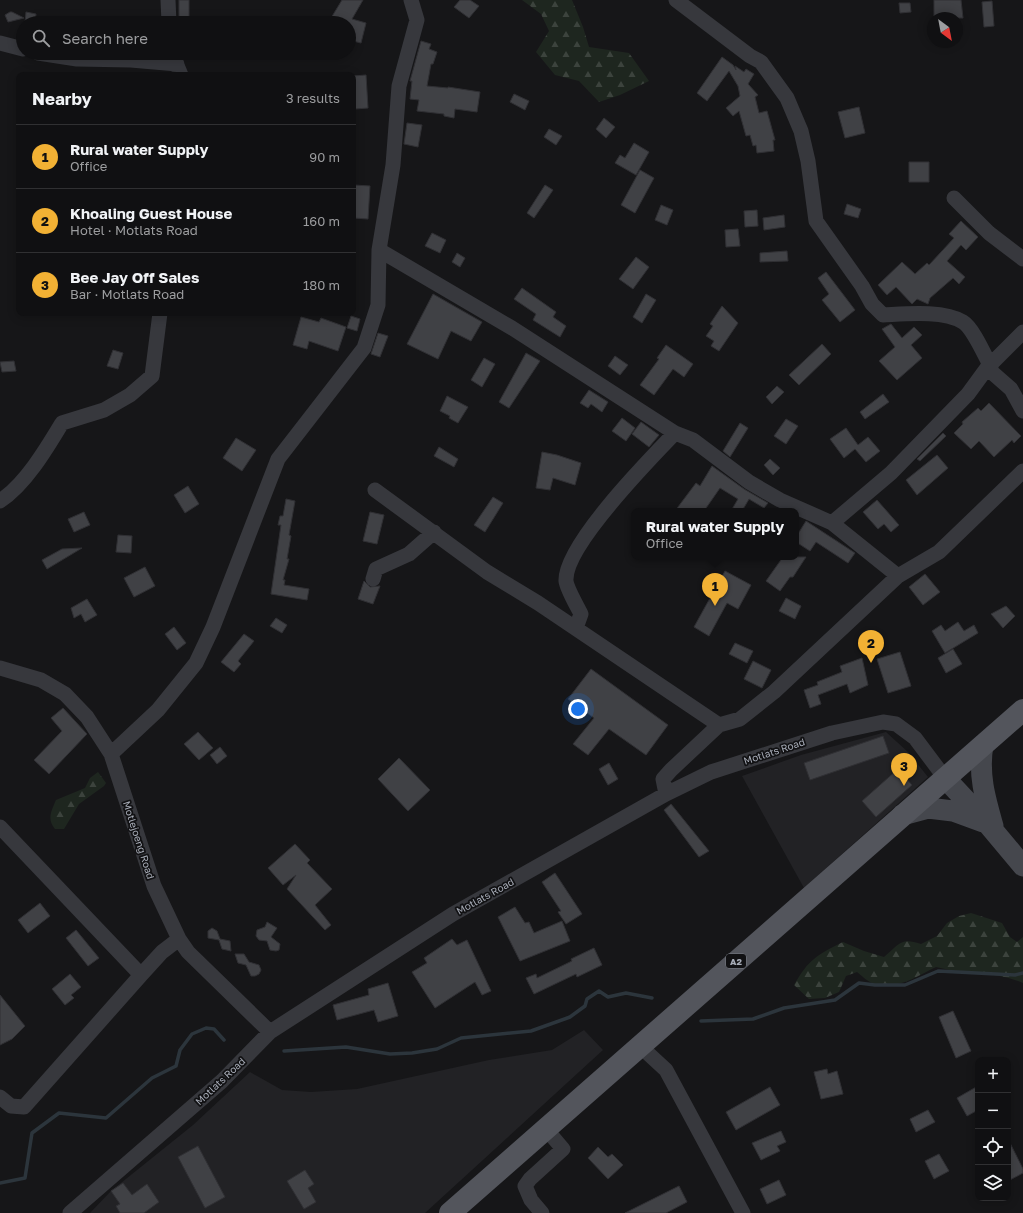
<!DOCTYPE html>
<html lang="en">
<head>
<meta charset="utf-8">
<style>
  body { margin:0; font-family:"Golos Text",sans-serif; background:#19191b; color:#f1f3f6 }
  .controls { position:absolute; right:12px; bottom:12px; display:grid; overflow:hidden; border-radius:8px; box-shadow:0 2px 10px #0003 }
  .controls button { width:36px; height:36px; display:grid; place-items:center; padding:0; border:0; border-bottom:1px solid #303032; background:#101012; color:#f1f3f6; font:20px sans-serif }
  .compass { position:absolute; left:927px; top:12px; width:36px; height:36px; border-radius:50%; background:#101012; box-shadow:0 2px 10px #0003; rotate:148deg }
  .you { position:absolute; left:578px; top:709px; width:14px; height:14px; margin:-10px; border:3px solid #fff; border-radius:50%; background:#1a73e8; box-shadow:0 0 0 6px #1a73e833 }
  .badge { display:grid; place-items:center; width:26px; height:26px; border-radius:50%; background:#f2b134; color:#111; font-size:13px; font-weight:700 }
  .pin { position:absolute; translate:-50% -33px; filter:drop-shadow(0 1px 2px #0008) }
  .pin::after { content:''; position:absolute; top:21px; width:14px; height:12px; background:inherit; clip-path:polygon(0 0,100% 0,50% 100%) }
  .popup { position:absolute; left:631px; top:508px; width:168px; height:52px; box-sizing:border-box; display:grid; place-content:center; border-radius:8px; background:#101012; filter:drop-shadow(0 1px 3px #0005); font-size:13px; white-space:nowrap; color:#9c9d9f }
  .popup b { font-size:15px; color:#f1f3f6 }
  .popup::after { content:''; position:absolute; left:50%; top:100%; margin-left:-8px; border:8px solid transparent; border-top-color:#101012 }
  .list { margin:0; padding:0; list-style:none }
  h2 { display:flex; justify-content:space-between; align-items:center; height:52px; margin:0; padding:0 16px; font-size:17px }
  h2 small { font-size:13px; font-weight:400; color:#9c9d9f }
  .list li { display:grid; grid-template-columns:26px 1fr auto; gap:12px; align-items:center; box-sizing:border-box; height:64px; padding:0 16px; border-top:1px solid #303032 }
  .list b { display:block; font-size:15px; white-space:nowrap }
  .list p { margin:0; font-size:13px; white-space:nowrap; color:#9c9d9f }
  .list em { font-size:13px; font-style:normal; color:#9c9d9f }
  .icon { flex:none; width:22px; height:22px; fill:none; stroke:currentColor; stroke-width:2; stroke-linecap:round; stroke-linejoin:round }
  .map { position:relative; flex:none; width:1023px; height:1213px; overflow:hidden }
  .search { position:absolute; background:#101012; box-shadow:0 2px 10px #0003; left:16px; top:16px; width:340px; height:44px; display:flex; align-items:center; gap:10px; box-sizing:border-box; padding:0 14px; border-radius:22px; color:#9c9d9f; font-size:15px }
  .panel { position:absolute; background:#101012; box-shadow:0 2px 10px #0003; left:16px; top:72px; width:340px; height:244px; border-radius:8px }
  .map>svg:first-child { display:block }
  .built { fill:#222225 }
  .forest { fill:url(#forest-firs) }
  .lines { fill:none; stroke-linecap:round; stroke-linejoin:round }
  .stream { stroke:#2c353c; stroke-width:3.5 }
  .building { fill:#404145; stroke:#303034 }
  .minor { stroke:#37383d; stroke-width:15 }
  .secondary { stroke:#45474d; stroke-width:21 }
  .primary { stroke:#53555c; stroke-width:22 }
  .labels { text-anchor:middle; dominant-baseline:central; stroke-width:3.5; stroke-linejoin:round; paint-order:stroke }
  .shield { fill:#111113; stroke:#7b7e86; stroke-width:1 }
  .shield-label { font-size:9px; font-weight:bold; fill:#a8adb8 }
  .street-label { font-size:10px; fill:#a8adb8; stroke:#111113 }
</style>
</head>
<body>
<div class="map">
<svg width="1023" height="1213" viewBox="0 0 1023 1213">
  <defs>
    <pattern id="forest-firs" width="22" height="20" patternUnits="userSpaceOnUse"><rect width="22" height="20" fill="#1e261f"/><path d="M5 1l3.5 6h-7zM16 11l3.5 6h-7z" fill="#3c433d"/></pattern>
  </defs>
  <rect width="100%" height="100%" fill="#161618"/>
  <path class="built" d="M886 732 908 752 928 777 804 888 742 776 801 755Z
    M584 1030 603 1050 425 1213H90L111 1191 193 1125 250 1072 282 1090 311 1092 357 1089 489 1060 552 1050Z"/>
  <path class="forest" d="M522 0H572L583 27 589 47 629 53 649 81 620 95 599 102 579 81 555 75 536 52 549 31 541 14Z
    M98 772 106 783 104 786 79 804 64 829H55C47 819 51 812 56 800L85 788 90 778Z
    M971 913 1002 923 1010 937 1017 942 1023 937V983C994 970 965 975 936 967 915 977 897 991 872 983 867 981 861 975 857 972L846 976 839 992 825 998 809 999 794 985C809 959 817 955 843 942L864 951 884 957C900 944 900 937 921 944L937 936 947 923 959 916Z"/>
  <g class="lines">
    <path class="stream" d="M701 1021 753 1019 784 1008 835 1000 859 983 875 985H905L938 971 1015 975 1023 973
      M284 1051 346 1047 390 1054 412 1053 437 1049 461 1038 531 1031 570 1017 585 1006 587 999 599 991 608 997 626 993 652 998
      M0 1183 25 1178 32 1133 59 1113 106 1118 152 1078 176 1066 180 1050 192 1034 206 1028 214 1029 224 1040"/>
  </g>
  <path class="building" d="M179 0H189V23H179Z
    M342 0H363L352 19 366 23 361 43 349 40V23H328Z
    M460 0H470L479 6 469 18 454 7Z
    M934 0H961L963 18H953V16H934Z
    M992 1 994 26 984 27 982 2Z
    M899 3H910L911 12 900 13Z
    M10 12H12L24 18 8 22 5 15Z
    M26 12 36 14 35 23H25Z
    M421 41 431 44 429 49 437 52 433 64H431L427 86 448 88V87L480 92 477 112 455 109 454 118 444 116V114L417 111 419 100 410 99 412 81H410Z
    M722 57 733 65 736 70 735 66 744 72 746 69 754 74 748 84 758 95 755 97 759 113 767 111 775 140H773L774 151 757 153 756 145 753 146 750 135 746 136 739 111 733 116 726 108 740 96 738 86 729 71 707 101 697 93Z
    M366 75 368 108 355 109 353 76Z
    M514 94 529 101 525 110 510 102Z
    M859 107 865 133 845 138 838 112Z
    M604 118 615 127 606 138 596 129Z
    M407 123 422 125 418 147 404 144Z
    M549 129 562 136 556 145 544 137Z
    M634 143 649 152 636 175 615 163 620 155 625 158Z
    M909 162H929V182H909Z
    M640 170 654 178 635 213 621 205Z
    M354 185 370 186 368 219 353 218Z
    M545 185 553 190 534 218 527 213Z
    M847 204 861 209 858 218 844 214Z
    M661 205 673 210 667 225 655 220Z
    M757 210 758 226 745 227 744 211Z
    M784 215 785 227 764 230 763 218Z
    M961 221 978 237 966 250 961 245 947 261 965 277 959 284 953 278 930 298 928 304 917 299 912 304 896 287 887 295 878 285 902 262 915 274 927 263 929 265 954 238 949 234Z
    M738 229 740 246 726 247 725 230Z
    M432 233 446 240 440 253 425 246Z
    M787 251 788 261 760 262V253Z
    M457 253 465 258 460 267 452 262Z
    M636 257 649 267 633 289 619 279Z
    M826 272 855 310 840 322 822 300 829 294 818 278Z
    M522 288 556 312 553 317 566 326 560 337 533 320 536 314 514 299Z
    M433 294 482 322 471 341 451 331 438 359 407 344Z
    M646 294 656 300 642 323 633 317Z
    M722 306 738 323 719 351 711 346 714 341 706 336 713 326 710 324Z
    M351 316 360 319 357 331 347 328Z
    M301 317 319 322 321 318 346 327 338 351 309 341 307 349 293 345Z
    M891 324 902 338 914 327 922 335 911 345 922 358 897 380 879 361 895 347 882 329Z
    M378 333 388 336 380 357 371 354Z
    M822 344 831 354 799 385 789 375Z
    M666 345 693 364 684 377 673 369 654 395 640 385 659 359 657 358Z
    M113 350 123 353 118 369 107 366Z
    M526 353 540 361 509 408 499 402Z
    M615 356 628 365 620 375 608 366Z
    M484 358 495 364 482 387 471 380Z
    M14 361 16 371 2 372 0 362Z
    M777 386 784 392 772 404 766 397Z
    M589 390 608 402 602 412 591 404 588 408 580 403Z
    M883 394 889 402 865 419 860 412Z
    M447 396 468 407 458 423 449 418 450 416 440 411Z
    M989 403 1021 436 1014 443 1012 440 994 457 979 441 971 449 954 433 963 424 962 422 978 408 981 411Z
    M622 418 635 428 626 441 612 431Z
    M786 419 798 426 786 444 774 436Z
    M641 422 659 435 649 447 632 434Z
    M740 423 748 428 730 457 723 451Z
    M846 428 858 445 868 437 880 451 866 462 855 449 844 458 830 439Z
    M943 433 946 436 920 461 917 459Z
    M236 438 256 450 242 471 223 458Z
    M439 447 458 459 454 467 434 456Z
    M542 452 557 455 581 463 575 485 553 478 550 490 536 488Z
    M937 455 948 468 917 495 906 480Z
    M770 459 780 468 773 475 764 465Z
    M712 466 744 489 768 503 764 508 749 499 742 511H731L738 499 720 488 704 511H675L696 483 700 486Z
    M188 486 199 504 185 513 174 495Z
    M493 497 503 503 485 532 474 525Z
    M286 499 295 501 289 535 291 536 287 559H289L283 580H285L284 585 309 589 307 600 271 594 281 525H278L280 516H283Z
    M877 500 899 525 891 532 884 524 878 529 863 512Z
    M84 512 90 525 74 532 68 519Z
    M370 512 384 515 377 544 363 541Z
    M806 521 855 553 848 563 816 542 810 551 796 542V537Z
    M118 535 132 536 131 553 116 552Z
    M82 548 47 569 42 560 62 549Z
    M783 557H806L793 577H790L780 591 766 581Z
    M145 567 155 586 134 597 124 578Z
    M725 571 751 585 738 609 727 603 709 636 694 627Z
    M925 574 940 592 923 605 909 587Z
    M364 581 370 587 380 586 373 604 358 599Z
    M786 598 801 606 795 619 779 611Z
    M87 599 97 615 85 622 81 614 74 618 71 608Z
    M1006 606 1015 616 1003 628 991 614Z
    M276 618 287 625 282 633 270 626Z
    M958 622 964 631 974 625 978 633 945 653 932 631 941 625 945 631Z
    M174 627 186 643 177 650 165 634Z
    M244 634 254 641 238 661 241 664 234 672 221 662Z
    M735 643 753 651 747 663 729 654Z
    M953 649 962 664 946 673 938 658Z
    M900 652 911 686 888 693 877 659Z
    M862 658 868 685 850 693 847 684 818 695 821 704 810 708 804 690 818 685 817 682 842 672 840 666Z
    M753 661 771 670 762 688 744 679Z
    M591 669 668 725 646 755 609 729 588 755 573 744 594 718 568 699Z
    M63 708 87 734 49 774 34 760 62 731 51 718Z
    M198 732 213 748 199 760 184 744Z
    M883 736 889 753 810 780 804 763Z
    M220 747 227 756 217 764 210 755Z
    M399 758 430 790 408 811 378 779Z
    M609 763 618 779 608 785 599 769Z
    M898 769 912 785 876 817 862 801Z
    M671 804 709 851 699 857 664 810Z
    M295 844 310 860 307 863 332 889 315 905 331 925 325 930 287 889 296 875 283 885 268 868Z
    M555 873 582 914 566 924 558 912 561 911 542 882Z
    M40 903 50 916 28 933 18 920Z
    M515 907 525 923 529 922 534 933 562 921 570 941 520 961 498 917Z
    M267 922 277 928 271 937 280 944 279 950 276 951 270 950 267 941 259 940 256 936 257 930 265 927Z
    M212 928 217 931 220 939 230 941 231 951 222 949 219 940 208 938V931Z
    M76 930 99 958 88 966 66 938Z
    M452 939 457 945 467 940 491 991 482 995 475 982 435 1008 412 972 427 963 424 958Z
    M594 948 602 965 577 977 576 974 534 994 526 978 536 974 537 978 572 961 571 959Z
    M235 954H244L249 962 259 965 261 970 259 974 255 976H251L246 965 238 963Z
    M70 974 81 987 71 995 74 998 65 1005 52 989Z
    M388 983 398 1016 378 1022 374 1010 337 1020 333 1005 369 995 368 989Z
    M0 995 25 1026 12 1039 0 1045Z
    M953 1011 971 1051 956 1058 939 1017Z
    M827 1069 828 1074 837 1071 843 1094 821 1099 814 1072Z
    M978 1086V1110L967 1116 957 1098Z
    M770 1087 780 1105 736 1130 726 1112Z
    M928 1110 935 1122 916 1132 910 1119Z
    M781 1131 786 1142 777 1146 780 1151 761 1160 752 1143Z
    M1008 1139 1023 1169V1173L1008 1181Z
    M198 1146 225 1197 205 1208 178 1157Z
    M598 1147 608 1157 612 1154 623 1165 608 1179 588 1158Z
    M939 1154 949 1171 934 1179 925 1161Z
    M305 1170 314 1184 308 1188 316 1202 304 1209 287 1181Z
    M779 1180 786 1195 767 1204 760 1189Z
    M123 1183 132 1195 147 1184 159 1202 144 1213H120L116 1206 120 1204 111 1191Z
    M679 1186 687 1202 666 1213H625Z"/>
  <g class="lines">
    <path class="minor" d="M168 0 169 23
      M676 0 750 56 761 62 787 98 801 131 808 161 816 221 862 286 872 304 883 315C905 314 943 310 963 322 973 328 985 356 991 367
      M0 43 23 49
      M38 53 77 59 131 60 177 64
      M172 53 181 75
      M954 198 989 233 1023 259
      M379 250 512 328 675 433 693 440 749 482 780 500 832 523 898 576
      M987 368 1011 389 1023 411
      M375 490 487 572 538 603 719 725
      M0 501C25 485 47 448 62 423L104 410 130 395 152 376 160 313
      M832 523 891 473 968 394 987 368 1023 332
      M373 579 376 569 409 554 434 532
      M576 628 581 614C577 606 567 589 566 581 564 546 650 459 675 433
      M0 668 41 680 65 694 87 717 111 754 154 886 179 939 188 952 270 1032
      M111 754 158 710 196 663 213 627 278 459 364 348 378 305 379 250 393 165 399 86 417 20 411 0
      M666 794 663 779 671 770 719 725 740 719 774 692 898 576 939 552 1023 471
      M0 827 141 975
      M640 1046 666 1070 743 1213
      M0 1097 11 1106 24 1107 141 975 162 952 179 939
      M70 1213 222 1081 270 1032 453 914 666 794 711 772 832 733 883 722 896 724 915 738 945 778
      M542 1213 531 1200 525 1186 530 1179 563 1149 546 1129"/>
    <path class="secondary" d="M983 745C978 774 985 798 993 826
      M945 778 987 823 1023 866
      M902 815 928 808 953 811 983 822"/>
    <path class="primary" d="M450 1213 1023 710"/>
  </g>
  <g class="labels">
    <rect class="shield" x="726" y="954" width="20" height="14" rx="3"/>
    <g class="shield-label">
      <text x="736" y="961">A2</text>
    </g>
    <g class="street-label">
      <text transform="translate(774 751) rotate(-18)">Motlats Road</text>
      <text transform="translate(139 840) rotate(72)">Motlejoeng Road</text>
      <text transform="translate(485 896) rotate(-29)">Motlats Road</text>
      <text transform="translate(220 1081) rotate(-43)">Motlats Road</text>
    </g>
  </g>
</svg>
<div class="controls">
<button>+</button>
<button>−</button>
<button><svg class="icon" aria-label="locate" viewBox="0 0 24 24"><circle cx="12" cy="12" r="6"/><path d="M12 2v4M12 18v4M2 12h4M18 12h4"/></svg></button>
<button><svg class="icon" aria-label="layers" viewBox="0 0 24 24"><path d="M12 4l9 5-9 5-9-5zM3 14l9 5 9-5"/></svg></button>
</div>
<svg class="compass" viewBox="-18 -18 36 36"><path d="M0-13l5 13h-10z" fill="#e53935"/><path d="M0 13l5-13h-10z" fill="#9c9d9f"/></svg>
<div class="you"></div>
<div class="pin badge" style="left:715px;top:606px">1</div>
<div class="popup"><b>Rural water Supply</b>Office</div>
<div class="pin badge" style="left:871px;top:663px">2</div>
<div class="pin badge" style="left:904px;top:786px">3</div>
<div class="search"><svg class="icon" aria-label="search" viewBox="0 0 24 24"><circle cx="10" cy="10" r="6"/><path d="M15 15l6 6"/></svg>Search here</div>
<section class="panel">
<h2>Nearby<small>3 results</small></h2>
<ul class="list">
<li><span class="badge">1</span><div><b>Rural water Supply</b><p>Office</p></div><em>90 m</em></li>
<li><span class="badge">2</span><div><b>Khoaling Guest House</b><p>Hotel · Motlats Road</p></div><em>160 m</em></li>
<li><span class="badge">3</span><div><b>Bee Jay Off Sales</b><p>Bar · Motlats Road</p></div><em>180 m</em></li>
</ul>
</section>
</div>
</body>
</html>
